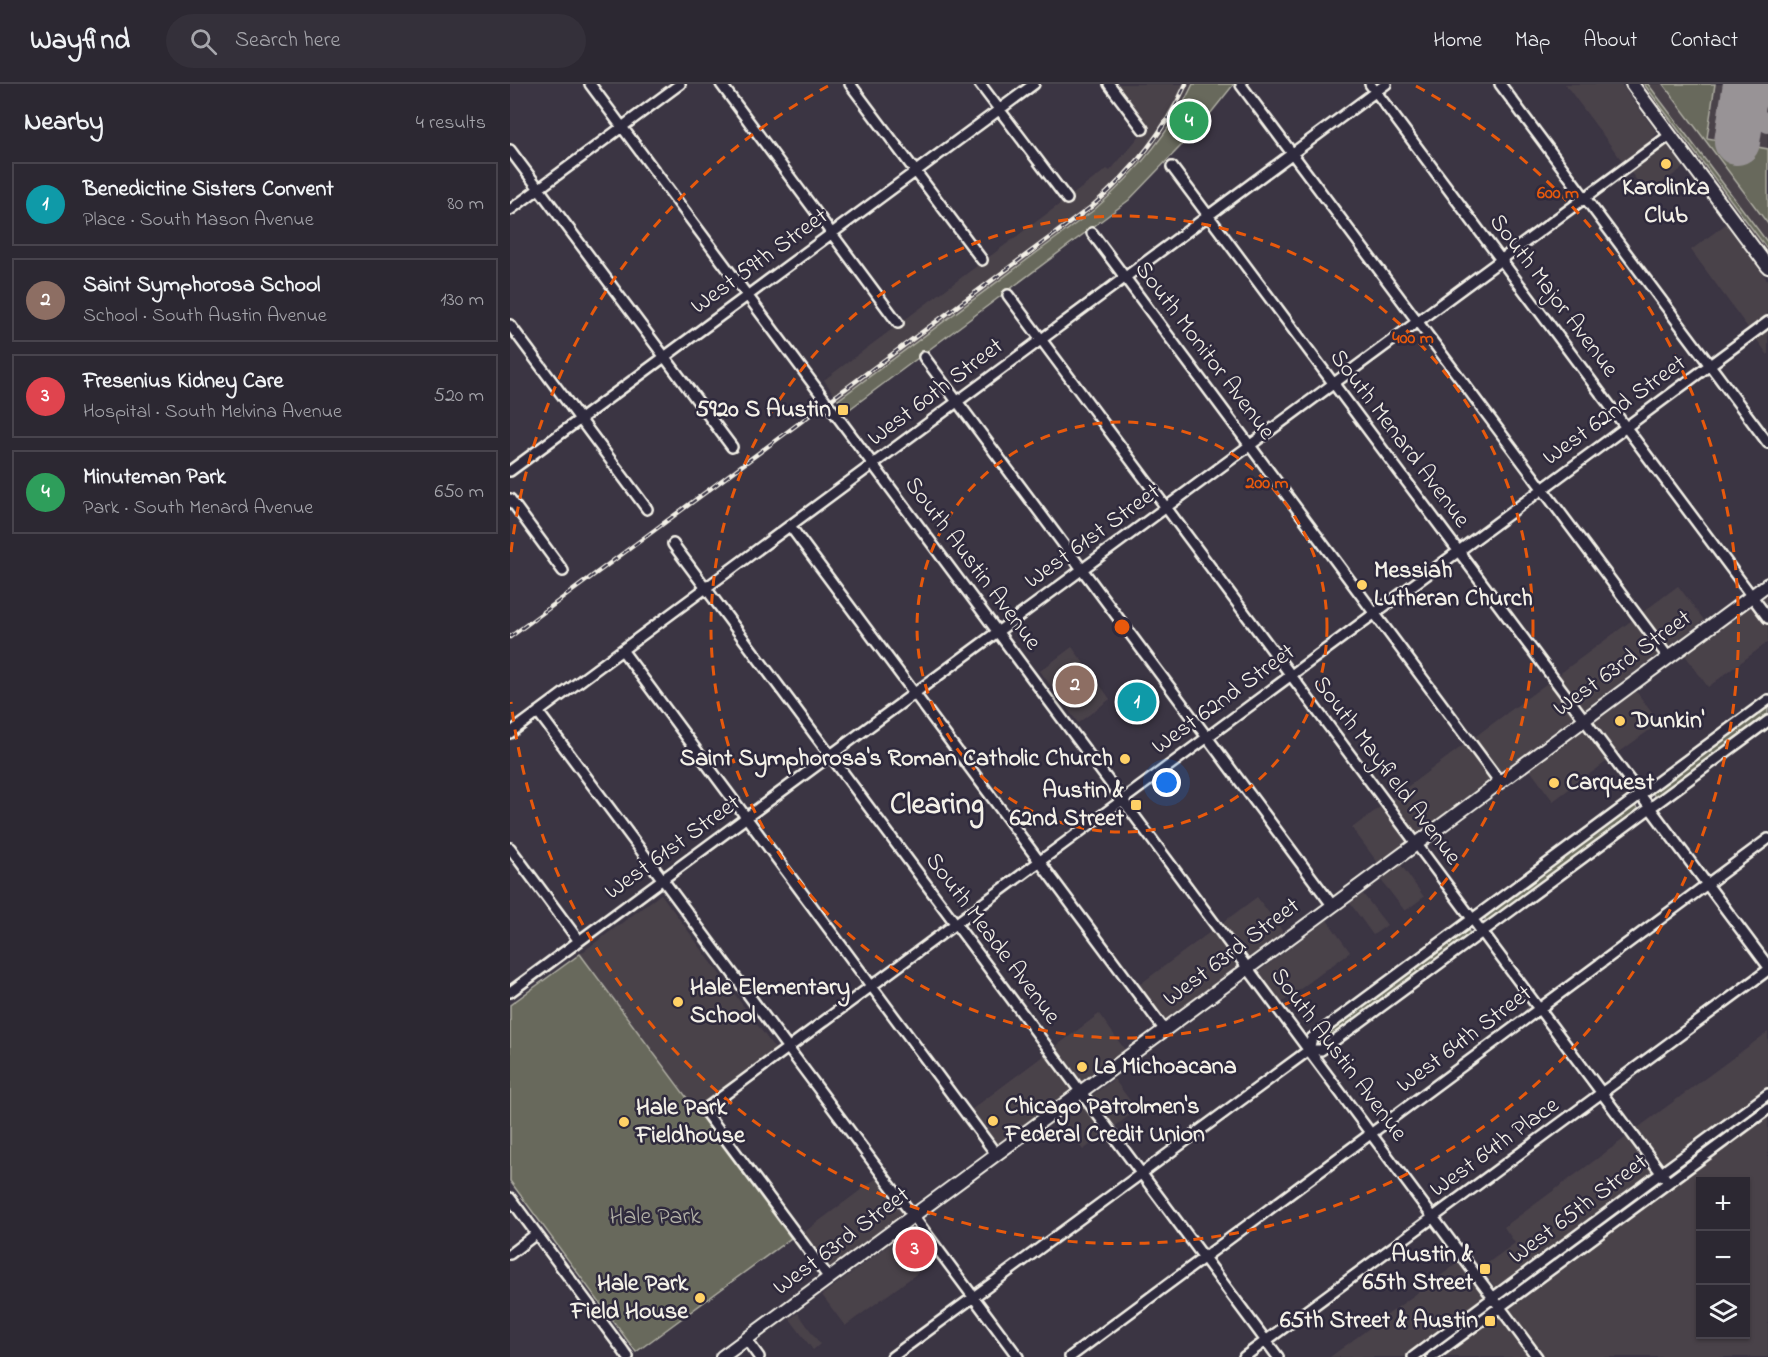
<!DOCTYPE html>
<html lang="en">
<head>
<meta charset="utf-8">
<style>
  body { margin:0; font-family:"Indie Flower",sans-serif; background:#34303a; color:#f1f3f6 }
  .controls { position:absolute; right:18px; bottom:18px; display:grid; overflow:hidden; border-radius:0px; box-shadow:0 2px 4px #0004 }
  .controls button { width:54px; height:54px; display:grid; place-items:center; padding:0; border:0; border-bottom:2px solid #48444d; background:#2c2832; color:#f1f3f6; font:30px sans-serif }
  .you { position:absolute; left:657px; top:699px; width:21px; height:21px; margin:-15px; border:4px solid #fff; border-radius:50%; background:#1a73e8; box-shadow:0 0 0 9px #1a73e833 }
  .badge { display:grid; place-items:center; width:39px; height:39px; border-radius:50%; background:#ffd166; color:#fff; font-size:20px; font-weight:700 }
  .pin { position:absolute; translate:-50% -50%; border:3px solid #fff; box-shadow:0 2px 6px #0006 }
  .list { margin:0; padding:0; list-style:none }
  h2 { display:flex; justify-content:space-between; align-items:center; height:78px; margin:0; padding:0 24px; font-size:26px }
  h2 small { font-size:20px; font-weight:400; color:#a6a6ac }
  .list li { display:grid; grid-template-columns:39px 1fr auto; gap:18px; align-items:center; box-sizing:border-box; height:84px; margin:0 12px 12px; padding:0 12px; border:2px solid #48444d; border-radius:0px }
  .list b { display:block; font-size:22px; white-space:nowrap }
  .list p { margin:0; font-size:20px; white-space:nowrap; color:#a6a6ac }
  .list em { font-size:20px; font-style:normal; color:#a6a6ac }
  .icon { flex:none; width:33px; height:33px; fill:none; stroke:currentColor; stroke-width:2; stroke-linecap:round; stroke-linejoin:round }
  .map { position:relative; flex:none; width:1258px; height:1273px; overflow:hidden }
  header { display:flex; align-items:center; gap:36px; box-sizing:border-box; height:84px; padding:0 30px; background:#2c2832; border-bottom:2px solid #48444d }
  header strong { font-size:28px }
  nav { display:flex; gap:33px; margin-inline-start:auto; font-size:21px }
  .search { width:420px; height:54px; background:#34303a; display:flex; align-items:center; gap:15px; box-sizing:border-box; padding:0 21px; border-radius:33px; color:#a6a6ac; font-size:22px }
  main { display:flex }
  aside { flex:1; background:#2c2832 }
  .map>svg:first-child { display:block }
  .built { fill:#4a424a; fill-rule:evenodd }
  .green { fill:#68695b; stroke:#aeada2; stroke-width:1.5 }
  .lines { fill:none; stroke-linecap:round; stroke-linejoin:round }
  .taxiway { stroke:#989396; stroke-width:18 }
  .runway { stroke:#989396; stroke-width:46 }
  .minor-casing { stroke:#f4f1e8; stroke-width:14 }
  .major-casing { stroke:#f4f1e8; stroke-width:16 }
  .minor { stroke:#2f2a3d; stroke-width:9 }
  .major { stroke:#2f2a3d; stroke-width:12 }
  .rail-casing { stroke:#f4f1e8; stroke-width:4.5 }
  .rail { stroke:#2f2a3d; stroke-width:2; stroke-dasharray:7; stroke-linecap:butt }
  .ring { fill:none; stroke:#e8590c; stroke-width:3; stroke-dasharray:10 8 }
  .poi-dot { fill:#ffd166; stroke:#2f2a3d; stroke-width:2 }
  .labels { text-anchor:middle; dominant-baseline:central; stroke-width:5; stroke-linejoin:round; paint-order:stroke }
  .poi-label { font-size:24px; font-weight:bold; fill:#f4f1e8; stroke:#2f2a3d; text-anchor:start }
  .street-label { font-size:24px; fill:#f4f1e8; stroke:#2f2a3d }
  .park-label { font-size:24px; fill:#b5b4a9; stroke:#2f2a3d }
  .district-label { font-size:30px; font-weight:bold; fill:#f4f1e8; stroke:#2f2a3d }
  .centre { fill:#e8590c; stroke:#2f2a3d; stroke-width:3 }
  .ring-label { font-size:18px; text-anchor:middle; font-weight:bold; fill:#e8590c; stroke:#2f2a3d; stroke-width:5; stroke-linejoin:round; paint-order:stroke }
</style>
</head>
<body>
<header>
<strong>Wayfind</strong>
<div class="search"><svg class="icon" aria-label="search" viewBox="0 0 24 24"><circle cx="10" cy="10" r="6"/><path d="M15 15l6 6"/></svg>Search here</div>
<nav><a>Home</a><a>Map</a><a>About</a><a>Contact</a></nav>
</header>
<main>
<aside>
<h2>Nearby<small>4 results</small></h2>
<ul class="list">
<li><span class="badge" style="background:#0f9aa8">1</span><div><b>Benedictine Sisters Convent</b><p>Place · South Mason Avenue</p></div><em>80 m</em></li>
<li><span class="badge" style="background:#8d6e63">2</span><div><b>Saint Symphorosa School</b><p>School · South Austin Avenue</p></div><em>130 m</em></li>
<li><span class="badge" style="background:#e0444e">3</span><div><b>Fresenius Kidney Care</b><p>Hospital · South Melvina Avenue</p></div><em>520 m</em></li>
<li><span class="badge" style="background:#2e9e5b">4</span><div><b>Minuteman Park</b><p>Park · South Menard Avenue</p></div><em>650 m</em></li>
</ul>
</aside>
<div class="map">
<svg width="1258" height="1273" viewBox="0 0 1258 1273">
  <rect width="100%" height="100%" fill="#3b3543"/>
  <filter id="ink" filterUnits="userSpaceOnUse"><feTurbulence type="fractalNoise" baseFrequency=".0167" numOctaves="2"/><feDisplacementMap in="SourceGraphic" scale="12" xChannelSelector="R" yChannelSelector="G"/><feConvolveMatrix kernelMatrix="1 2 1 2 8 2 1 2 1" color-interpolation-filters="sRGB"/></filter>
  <g filter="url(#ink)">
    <path class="built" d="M605 0H683L647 62 608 104 584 126 328 316 314 296 597 85 600 87 638 42Z
      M1055 0H1111L1147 49 1135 62 1113 78Z
      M1129 0H1258V172Z
      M1157 61 1174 83 1137 110 1119 86Z
      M1216 140 1258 197V271L1181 166Z
      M1168 502 1194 536 868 779 842 744Z
      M1258 510V558L1198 603 1175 571Z
      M562 563 600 615 568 639 530 587Z
      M1126 607 1149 639 1043 717 1020 686Z
      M891 781 914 813 895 827 871 796Z
      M151 810 265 965 184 1025 70 870Z
      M853 810 877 841 863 851 840 819Z
      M747 813 773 848 651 939 625 904Z
      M817 836 840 868 766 923 743 892Z
      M589 930 615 966 483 1064 457 1029Z
      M1258 948V1006L1153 1083 1125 1046Z
      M604 995 627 1026 573 1066 550 1035Z
      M1258 1024V1273H924ZM1190 1098H1236V1250H1190Z
      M1118 1052 1145 1089 987 1206 971 1184 1005 1159 994 1143Z
      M371 1091 397 1127 316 1187 289 1152Z
      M407 1140 431 1172 335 1242 312 1211Z
      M948 1179 976 1216 898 1273H820Z
      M288 1229 310 1260 303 1266 280 1235Z"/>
    <path class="green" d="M683 0H724L692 40 619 116 337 327 328 316 584 126C625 90 660 50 683 0Z
      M1134 0H1138L1258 159V166Z
      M1153 0H1205L1197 54 1258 65V140Z
      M1258 619V631L1146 714 1140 706Z
      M1123 719 1129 727 978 839 972 831Z
      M956 843 961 851 810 962 805 955Z
      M70 870 281 1154 126 1268 0 1097V921Z"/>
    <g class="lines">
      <path class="taxiway" d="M1238 0C1238 17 1242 32 1258 40"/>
      <path class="runway" d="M1227 58 1236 0"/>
      <g class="minor-casing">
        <path id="minor" d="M80 0 1027 1273
          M211 0 388 239
          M340 0 472 176
          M470 0 557 115
          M599 0 633 45
          M860 0 1258 534
          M990 0 1258 359
          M731 1 1158 573
          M0 66 222 363
          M662 83 1258 882
          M0 126 170 0
          M582 149 989 697
          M498 211 1158 1098
          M0 241 137 425
          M414 273 822 821
          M0 387 524 0
          M0 415 53 487
          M280 442 654 945
          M163 460 768 1273
          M112 566 486 1070
          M28 628 508 1273
          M0 649 876 0
          M0 764 69 857
          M0 908 1160 51
          M799 966 802 954 1258 616
          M0 1114 118 1273
          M0 1170 26 1150
          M319 1194 194 1026 1258 238
          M236 1255 249 1273
          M382 1273 799 966H811L846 941 1258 637
          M560 1273 1258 755
          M734 1273 1258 886
          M903 1273 1258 1010
          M922 1273 1258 1025"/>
      </g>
      <g class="major-casing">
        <path id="major" d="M1122 0 1258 183
          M212 1273 1258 500"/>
      </g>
      <use href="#minor" class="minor"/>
      <use href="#major" class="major"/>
      <g class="rail-casing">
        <path id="rail" d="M0 553 581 123C622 88 654 49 676 0"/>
      </g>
      <use href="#rail" class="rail"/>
    </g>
  </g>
  <g class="ring">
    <circle cx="612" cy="543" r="205"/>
    <circle cx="612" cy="543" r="411"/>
    <path d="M1 468A616 616 0 0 1 318 2M906 2A616 616 0 1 1 1 618"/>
  </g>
  <g class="poi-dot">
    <circle cx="1156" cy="80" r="6"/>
    <rect x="327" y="320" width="12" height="12" rx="3"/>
    <circle cx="852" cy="501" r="6"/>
    <circle cx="1110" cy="637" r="6"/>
    <circle cx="615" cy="675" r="6"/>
    <circle cx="1044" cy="699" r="6"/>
    <rect x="620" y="715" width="12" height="12" rx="3"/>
    <circle cx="168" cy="918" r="6"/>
    <circle cx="572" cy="983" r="6"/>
    <circle cx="483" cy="1037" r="6"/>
    <circle cx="114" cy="1038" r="6"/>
    <rect x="969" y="1179" width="12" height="12" rx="3"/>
    <circle cx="190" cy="1214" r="6"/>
    <rect x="974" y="1231" width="12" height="12" rx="3"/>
  </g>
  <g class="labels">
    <g class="poi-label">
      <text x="1156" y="104" text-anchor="middle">Karolinka<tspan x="1156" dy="28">Club</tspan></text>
      <text x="321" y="326" text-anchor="end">5920 S Austin</text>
      <text x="864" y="487">Messiah<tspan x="864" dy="28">Lutheran Church</tspan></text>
      <text x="1122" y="637">Dunkin'</text>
      <text x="603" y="675" text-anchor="end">Saint Symphorosa's Roman Catholic Church</text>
      <text x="1056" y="699">Carquest</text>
      <text x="614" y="707" text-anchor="end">Austin &amp;<tspan x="614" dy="28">62nd Street</tspan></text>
      <text x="180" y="904">Hale Elementary<tspan x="180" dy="28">School</tspan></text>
      <text x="584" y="983">La Michoacana</text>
      <text x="495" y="1023">Chicago Patrolmen's<tspan x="495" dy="28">Federal Credit Union</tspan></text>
      <text x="126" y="1024">Hale Park<tspan x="126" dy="28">Fieldhouse</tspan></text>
      <text x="963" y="1171" text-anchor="end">Austin &amp;<tspan x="963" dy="28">65th Street</tspan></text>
      <text x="178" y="1200" text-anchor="end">Hale Park<tspan x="178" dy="28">Field House</tspan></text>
      <text x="968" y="1237" text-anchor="end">65th Street &amp; Austin</text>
    </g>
    <g class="street-label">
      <text transform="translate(250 178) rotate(-36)">West 59th Street</text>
      <text transform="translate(1043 212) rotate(53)">South Major Avenue</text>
      <text transform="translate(694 267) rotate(53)">South Monitor Avenue</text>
      <text transform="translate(426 309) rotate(-37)">West 60th Street</text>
      <text transform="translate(1105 327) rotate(-36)">West 62nd Street</text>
      <text transform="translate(889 355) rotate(53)">South Menard Avenue</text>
      <text transform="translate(583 453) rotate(-36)">West 61st Street</text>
      <text transform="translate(462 480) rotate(53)">South Austin Avenue</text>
      <text transform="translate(1113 580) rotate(-36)">West 63rd Street</text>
      <text transform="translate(714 616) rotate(-36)">West 62nd Street</text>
      <text transform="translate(876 687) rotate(53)">South Mayfield Avenue</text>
      <text transform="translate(163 764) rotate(-36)">West 61st Street</text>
      <text transform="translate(482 855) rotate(53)">South Meade Avenue</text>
      <text transform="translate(722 869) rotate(-37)">West 63rd Street</text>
      <text transform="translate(955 956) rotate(-37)">West 64th Street</text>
      <text transform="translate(828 971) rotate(53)">South Austin Avenue</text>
      <text transform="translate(985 1064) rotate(-36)">West 64th Place</text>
      <text transform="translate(1069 1126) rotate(-37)">West 65th Street</text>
      <text transform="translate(332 1158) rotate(-37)">West 63rd Street</text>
    </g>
    <g class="park-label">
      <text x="145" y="1133">Hale Park</text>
    </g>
    <g class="district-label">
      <text x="427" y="722">Clearing</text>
    </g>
  </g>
  <circle cx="612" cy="543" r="9" class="centre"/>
  <g class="ring-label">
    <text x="1048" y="114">600 m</text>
    <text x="903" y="259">400 m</text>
    <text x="757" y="404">200 m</text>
  </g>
</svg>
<div class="controls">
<button>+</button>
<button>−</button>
<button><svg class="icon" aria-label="layers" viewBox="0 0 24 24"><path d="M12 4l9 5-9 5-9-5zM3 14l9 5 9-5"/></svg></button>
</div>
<div class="you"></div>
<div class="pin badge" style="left:627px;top:618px;background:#0f9aa8">1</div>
<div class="pin badge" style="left:565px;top:601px;background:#8d6e63">2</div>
<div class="pin badge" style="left:405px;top:1165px;background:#e0444e">3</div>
<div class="pin badge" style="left:679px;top:37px;background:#2e9e5b">4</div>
</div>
</main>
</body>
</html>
